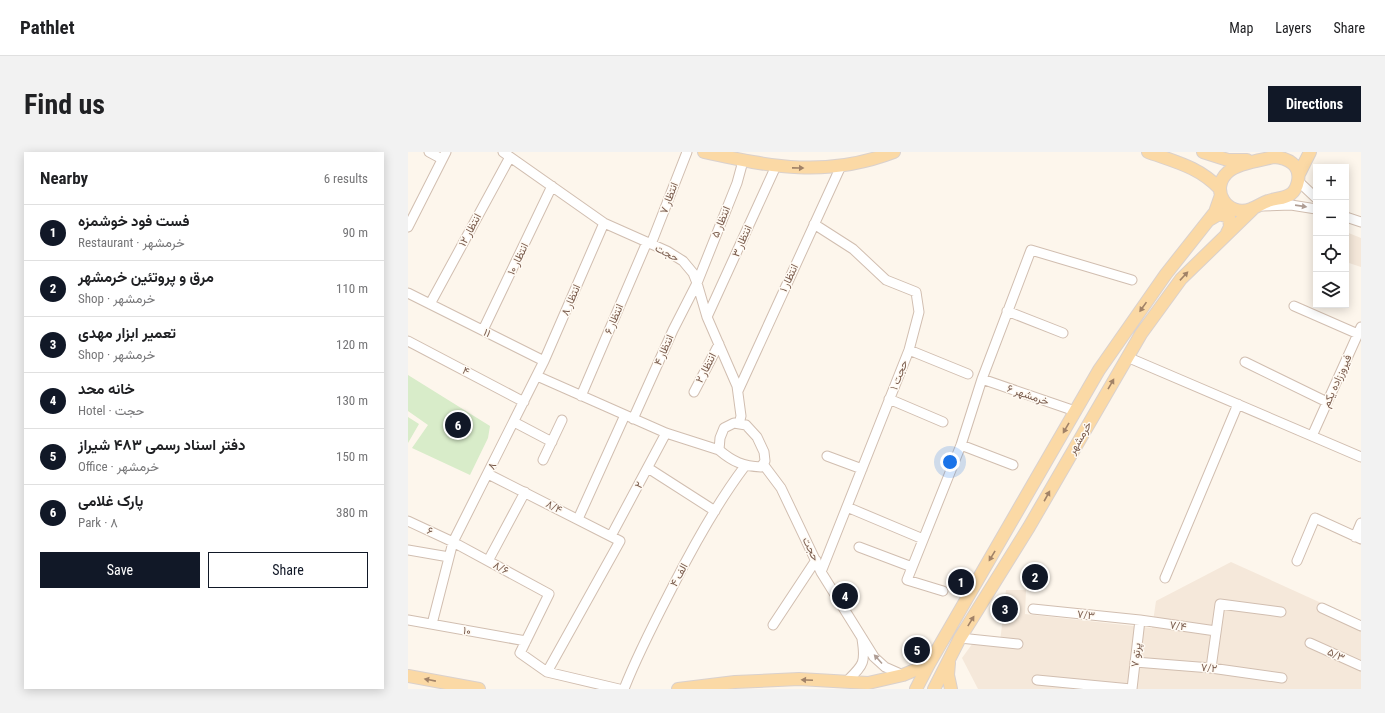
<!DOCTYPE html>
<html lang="en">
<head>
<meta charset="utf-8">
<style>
  body { margin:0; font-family:"Roboto Condensed",Vazirmatn,sans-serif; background:#f2f2f2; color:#202124 }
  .controls { position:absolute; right:12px; top:12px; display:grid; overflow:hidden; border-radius:0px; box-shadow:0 2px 10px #0003 }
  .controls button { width:36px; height:36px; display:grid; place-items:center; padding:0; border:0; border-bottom:1px solid #e0e0e0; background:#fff; color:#202124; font:20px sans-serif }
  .you { position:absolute; left:542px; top:310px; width:14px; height:14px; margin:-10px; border:3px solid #fff; border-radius:50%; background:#1a73e8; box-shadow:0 0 0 6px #1a73e833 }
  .badge { display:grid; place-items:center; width:26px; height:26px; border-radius:50%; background:#111827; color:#fff; font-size:13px; font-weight:700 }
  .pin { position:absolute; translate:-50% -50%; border:2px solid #fff; box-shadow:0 1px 4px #0006 }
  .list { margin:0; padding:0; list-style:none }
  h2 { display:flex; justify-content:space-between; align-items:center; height:52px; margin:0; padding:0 16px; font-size:17px }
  h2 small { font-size:13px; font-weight:400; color:#757577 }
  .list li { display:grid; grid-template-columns:26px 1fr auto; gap:12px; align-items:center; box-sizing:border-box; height:56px; padding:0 16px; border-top:1px solid #e0e0e0 }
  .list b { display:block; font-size:15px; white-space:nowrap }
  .list p { margin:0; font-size:13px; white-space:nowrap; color:#757577 }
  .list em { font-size:13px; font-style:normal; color:#757577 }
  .actions { display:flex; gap:8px; padding:12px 16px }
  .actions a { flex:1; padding:9px 0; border:1px solid #111827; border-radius:0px; text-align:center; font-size:14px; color:#111827 }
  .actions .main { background:#111827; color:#fff }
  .icon { flex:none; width:22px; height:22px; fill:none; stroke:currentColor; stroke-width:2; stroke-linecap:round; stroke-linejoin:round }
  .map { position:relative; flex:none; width:953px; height:537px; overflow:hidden; border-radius:0px }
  header { display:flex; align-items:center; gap:24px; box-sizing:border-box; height:56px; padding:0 20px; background:#fff; border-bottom:1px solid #e0e0e0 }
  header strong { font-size:19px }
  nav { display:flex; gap:22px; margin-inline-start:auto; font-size:14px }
  .intro { display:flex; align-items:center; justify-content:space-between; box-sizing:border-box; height:96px; padding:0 24px }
  h1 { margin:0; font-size:28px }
  .button { padding:10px 18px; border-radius:0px; background:#111827; color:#fff; font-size:14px; font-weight:700 }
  main { display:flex; gap:24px; padding:0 24px }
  aside { flex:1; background:#fff; border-radius:0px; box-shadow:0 2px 10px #0003 }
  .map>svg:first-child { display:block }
  .residential { fill:#f5e8da }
  .green { fill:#d8ecc9 }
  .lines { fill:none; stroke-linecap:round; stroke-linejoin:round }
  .minor-casing { stroke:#d1beb0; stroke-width:11 }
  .major-casing { stroke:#dad1cd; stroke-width:14 }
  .minor { stroke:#fff; stroke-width:9 }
  .major { stroke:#fbd9a5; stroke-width:12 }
  .oneway { fill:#a18267 }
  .oneway2 { fill:#af9d94 }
  .labels { text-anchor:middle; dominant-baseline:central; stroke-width:3; stroke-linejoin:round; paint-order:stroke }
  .street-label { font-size:11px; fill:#7a5c4d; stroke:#fffaf3 }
</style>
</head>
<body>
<header>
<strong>Pathlet</strong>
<nav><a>Map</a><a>Layers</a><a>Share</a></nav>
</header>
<div class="intro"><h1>Find us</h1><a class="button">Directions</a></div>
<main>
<aside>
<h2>Nearby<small>6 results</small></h2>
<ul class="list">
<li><span class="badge">1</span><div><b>فست فود خوشمزه</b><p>Restaurant · خرمشهر</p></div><em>90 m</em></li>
<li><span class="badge">2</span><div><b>مرق و پروتئین خرمشهر</b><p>Shop · خرمشهر</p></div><em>110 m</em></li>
<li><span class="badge">3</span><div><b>تعمیر ابزار مهدی</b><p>Shop · خرمشهر</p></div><em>120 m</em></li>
<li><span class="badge">4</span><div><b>خانه محد</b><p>Hotel · حجت</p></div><em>130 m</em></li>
<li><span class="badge">5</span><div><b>دفتر اسناد رسمی ۴۸۳ شیراز</b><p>Office · خرمشهر</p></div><em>150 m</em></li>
<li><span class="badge">6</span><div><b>پارک غلامی</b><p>Park · ۸</p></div><em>380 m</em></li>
</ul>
<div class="actions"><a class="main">Save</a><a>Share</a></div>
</aside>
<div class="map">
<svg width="953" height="537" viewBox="0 0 953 537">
  <rect width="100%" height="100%" fill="#fdf6ec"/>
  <path class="residential" d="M938 80 953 86V115L938 110Z
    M823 410 953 469V537H570L554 506 567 488 592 490 598 438H618L617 462 744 476 748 449Z"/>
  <path class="green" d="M0 223 82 274 80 286 62 323 4 296 20 273 0 259Z
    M0 265 11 272 0 291Z"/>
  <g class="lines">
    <g class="minor-casing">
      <path id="minor" d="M21 0 34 7
        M95 0 196 71 259 99 275 109 285 121 289 131 299 165 329 234 333 264 331 272
        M890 29 908 46
        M854 54 883 53 908 57
        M938 65 953 70
        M406 72 445 97 478 128 508 140 511 160 501 198 413 420
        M0 75 38 0
        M243 92 279 0
        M0 141 136 209
        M22 152 102 5
        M886 154 950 182
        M599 159 655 181
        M299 165 368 14
        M75 178 144 34
        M0 189 116 250
        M501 198 560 222
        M719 205 953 305
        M837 210 919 250
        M129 224 258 281 311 298
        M574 227 667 259
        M330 239 433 14
        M286 240 311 192
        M173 244 239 90
        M481 247 535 270
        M225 267 265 178 289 131 329 31 335 9
        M106 270 144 290
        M326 271 338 273 349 285 356 300 357 309 353 315C335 314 325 310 311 298L312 286 316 276Z
        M904 284 953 175
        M553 293 605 313
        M419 304 454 317
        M135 308 154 268
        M355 312 373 336 413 420 466 505 477 515 495 523
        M240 316 307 359
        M80 322 212 389 139 520
        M439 355 515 387
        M170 367 217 263
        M0 369 45 390 141 442 112 501 139 520 211 537
        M203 384 258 281
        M947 385 953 371
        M451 395 504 415
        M0 398 41 405
        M80 409 117 340
        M889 409 907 366 953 387
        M757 426 830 252
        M535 439 499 428 553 293 574 227 623 98 724 128
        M914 456 953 474
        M625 457 732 468 808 479
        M0 468 118 489
        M24 472 45 390 136 209 196 71
        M365 473 408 408
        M552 486 610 492
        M902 491 953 514
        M727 510 803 516 874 526
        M803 516 812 452 873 460
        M629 528 723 537
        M438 530C455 513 458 512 454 487
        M216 537C230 501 248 467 266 432 287 391 309 351 337 314
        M724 537 732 468"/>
    </g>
    <g class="major-casing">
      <path id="major" d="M296 0C364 15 418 26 486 0
        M740 0C768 10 791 15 812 37
        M795 0 820 8H839
        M866 5C880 6 893 13 890 29 889 34 887 39 883 42 876 47 868 46 860 49 854 51 849 55 843 57 819 66 801 37 820 20 829 11 854 8 866 5Z
        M891 22 902 0
        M801 68 811 62 821 65 822 75 819 81
        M541 511 540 523 543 537
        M0 524 71 537
        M270 537 327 530 391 527 460 531 495 523 521 512
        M508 537 521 512 691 218 758 122 807 60 813 43
        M526 537 552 486 621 375 733 182 773 127 846 56"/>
    </g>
    <use href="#minor" class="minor"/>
    <use href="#major" class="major"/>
  </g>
  <defs><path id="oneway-solid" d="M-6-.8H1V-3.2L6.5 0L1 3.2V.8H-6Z"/></defs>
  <g class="oneway">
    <use href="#oneway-solid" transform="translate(390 16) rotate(1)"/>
    <use href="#oneway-solid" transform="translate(776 124) rotate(-47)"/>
    <use href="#oneway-solid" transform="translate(735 155) rotate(125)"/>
    <use href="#oneway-solid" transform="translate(703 232) rotate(-60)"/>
    <use href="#oneway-solid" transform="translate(658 276) rotate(120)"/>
    <use href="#oneway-solid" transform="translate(639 344) rotate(-61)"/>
    <use href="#oneway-solid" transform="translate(584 404) rotate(121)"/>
    <use href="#oneway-solid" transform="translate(563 469) rotate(-58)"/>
    <use href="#oneway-solid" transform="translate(22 528) rotate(-169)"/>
    <use href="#oneway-solid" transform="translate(399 528) rotate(-177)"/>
  </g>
  <g class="oneway2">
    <use href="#oneway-solid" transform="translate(893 54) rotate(8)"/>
    <use href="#oneway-solid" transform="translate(470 507) rotate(-132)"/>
  </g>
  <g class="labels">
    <g class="street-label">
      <text transform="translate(261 46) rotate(-69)">انتظار ۷</text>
      <text transform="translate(313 70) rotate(-68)">انتظار ۵</text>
      <text transform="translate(62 78) rotate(-62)">انتظار ۱۲</text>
      <text transform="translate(334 89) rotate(-66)">انتظار ۳</text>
      <text transform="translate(259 101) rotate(28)">حجت</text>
      <text transform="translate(110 107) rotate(-64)">انتظار ۱۰</text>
      <text transform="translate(381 126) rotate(-65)">انتظار ۱</text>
      <text transform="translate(163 148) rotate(-67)">انتظار ۸</text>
      <text transform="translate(206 167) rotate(-67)">انتظار ۶</text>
      <text transform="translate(79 181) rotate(27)">۱۱</text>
      <text transform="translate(256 198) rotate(-66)">انتظار ۴</text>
      <text transform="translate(298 216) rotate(-63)">انتظار ۲</text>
      <text transform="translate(58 219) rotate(27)">۴</text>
      <text transform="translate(491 223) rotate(-69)">حجت ۱</text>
      <text transform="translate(929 229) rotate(-66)">فیروززاده یکم</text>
      <text transform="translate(620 243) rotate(19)">خرمشهر ۶</text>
      <text transform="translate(672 286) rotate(-60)">خرمشهر</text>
      <text transform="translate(84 314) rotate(-63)">۸</text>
      <text transform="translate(231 333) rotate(-62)">۲</text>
      <text transform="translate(146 355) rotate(27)">۸/۴</text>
      <text transform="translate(22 379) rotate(26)">۶</text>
      <text transform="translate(403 397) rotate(64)">حجت</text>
      <text transform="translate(93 416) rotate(29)">۸/۶</text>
      <text transform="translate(271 423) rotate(-62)">۴ الف</text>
      <text transform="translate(678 463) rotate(6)">۷/۳</text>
      <text transform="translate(770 474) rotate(8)">۷/۴</text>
      <text transform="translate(59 479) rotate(10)">۱۰</text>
      <text transform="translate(728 503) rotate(-84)">پرتو ۷</text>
      <text transform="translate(928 503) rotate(24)">۵/۳</text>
      <text transform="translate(801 516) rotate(6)">۷/۲</text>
    </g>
  </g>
</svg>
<div class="controls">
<button>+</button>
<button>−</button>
<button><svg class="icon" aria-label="locate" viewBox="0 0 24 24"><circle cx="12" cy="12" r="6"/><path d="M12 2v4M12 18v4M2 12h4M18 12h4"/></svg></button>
<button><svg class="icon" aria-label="layers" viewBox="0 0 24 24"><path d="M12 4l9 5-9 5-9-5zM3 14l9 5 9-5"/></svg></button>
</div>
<div class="you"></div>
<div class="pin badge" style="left:553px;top:430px">1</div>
<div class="pin badge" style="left:627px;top:425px">2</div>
<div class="pin badge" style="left:597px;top:457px">3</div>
<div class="pin badge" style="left:437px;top:444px">4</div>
<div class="pin badge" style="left:509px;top:498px">5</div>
<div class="pin badge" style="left:50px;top:273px">6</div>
</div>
</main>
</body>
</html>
